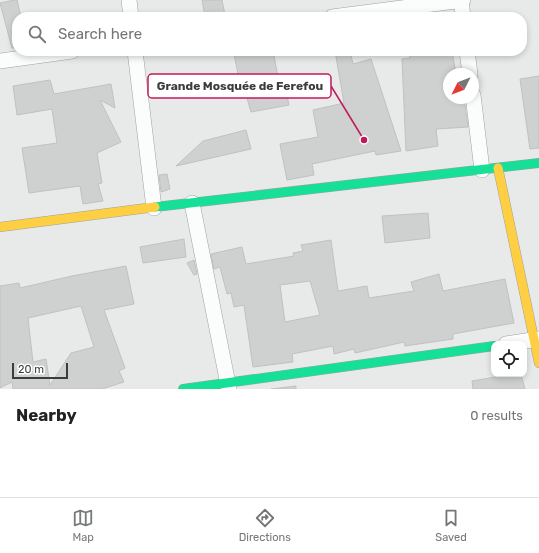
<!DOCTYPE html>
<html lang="en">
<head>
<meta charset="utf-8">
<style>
  body { margin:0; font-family:Rubik,sans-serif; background:#f2f2f2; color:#222 }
  .controls { position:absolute; right:12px; bottom:12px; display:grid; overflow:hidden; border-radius:8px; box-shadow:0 2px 6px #0003 }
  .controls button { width:36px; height:36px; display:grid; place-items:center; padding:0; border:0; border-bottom:1px solid #e0e0e0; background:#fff; color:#222; font:20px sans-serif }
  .compass { position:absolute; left:443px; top:68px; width:36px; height:36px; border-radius:50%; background:#fff; box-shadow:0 2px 6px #0003; rotate:228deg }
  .scale { position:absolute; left:12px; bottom:10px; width:56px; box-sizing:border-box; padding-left:4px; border:2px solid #3a3d3c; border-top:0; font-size:11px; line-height:14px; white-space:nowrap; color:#3a3d3c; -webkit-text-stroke:3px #fff; paint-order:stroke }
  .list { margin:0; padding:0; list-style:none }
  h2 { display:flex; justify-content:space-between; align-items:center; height:52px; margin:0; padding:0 16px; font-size:17px }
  h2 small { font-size:13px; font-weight:400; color:#767676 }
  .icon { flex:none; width:22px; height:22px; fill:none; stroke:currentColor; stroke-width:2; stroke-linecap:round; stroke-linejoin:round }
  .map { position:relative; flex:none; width:539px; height:389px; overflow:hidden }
  .search { position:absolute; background:#fff; box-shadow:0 2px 6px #0003; left:12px; right:12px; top:12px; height:44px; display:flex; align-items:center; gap:10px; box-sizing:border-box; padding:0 14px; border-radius:16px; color:#767676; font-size:15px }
  .sheet { height:108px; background:#fff }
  nav { display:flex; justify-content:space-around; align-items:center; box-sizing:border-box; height:56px; border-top:1px solid #e0e0e0; background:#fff; font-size:11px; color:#767676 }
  nav a { display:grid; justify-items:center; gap:2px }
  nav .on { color:#777a79 }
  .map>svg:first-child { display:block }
  .building { fill:#ced1d0; stroke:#c0c2c1; fill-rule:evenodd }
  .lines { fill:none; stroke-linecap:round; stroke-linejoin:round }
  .street-casing { stroke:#a0a1a1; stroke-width:16 }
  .fast-casing { stroke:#a0a1a1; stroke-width:10 }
  .slow-casing { stroke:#a0a1a1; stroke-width:10 }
  .street { stroke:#fbfcfc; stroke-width:15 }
  .fast { stroke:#16e098; stroke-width:9 }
  .slow { stroke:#ffcf43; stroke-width:9 }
  .leader { fill:none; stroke:#c2185b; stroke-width:1.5 }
  .callout-dot { fill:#c2185b; stroke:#fff; stroke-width:1.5 }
  .callout { fill:#fff; stroke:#c2185b; stroke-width:1.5 }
  .callout-label { font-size:12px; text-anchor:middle; font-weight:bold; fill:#3a3d3c }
</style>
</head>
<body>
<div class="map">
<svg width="539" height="389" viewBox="0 0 539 389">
  <rect width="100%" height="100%" fill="#e7eae9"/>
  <path class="building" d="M14 0H17L21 17H17V48H12L0 3Z
    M202 0H222L225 15 215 17H205Z
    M249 51H273L280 87 285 86 289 105 251 112 244 88 241 89 234 54Z
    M335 51H350L353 64 371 59 401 151 376 155 375 151 312 164 314 175 287 180 280 144 318 137 313 110 344 103Z
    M409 51H452L456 74H449V98H464L468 127 436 129 438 146 406 151 402 59 410 58Z
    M539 76V148L530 149 520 79Z
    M50 80 54 94 111 84 115 108 100 100 121 142 97 153 102 183 98 184 103 201 83 204 80 186 29 193 22 148 57 143 52 109 17 115 13 86Z
    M246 130 251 149 176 166 203 141Z
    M167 174 170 189 161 192 159 175Z
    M428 213 430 238 385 243 382 216Z
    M184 239 186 257 143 263 140 247Z
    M331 240 338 291 367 286 369 298 414 291 411 282 439 274 443 291 505 279 514 323 453 334V339L405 346 404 342 355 353 354 349 334 354 333 346 292 354 293 362 253 367 244 305 234 307 231 293 227 294 220 267 214 269 211 254 242 247 246 264 294 256 293 253 303 251 301 245ZM310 281 320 315 285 322 280 285Z
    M194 260 197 274 194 275 187 263Z
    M126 266 134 304 104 310 125 368 119 371 124 382 102 389H13L12 382 0 388V286L19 283 20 288 72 276ZM81 306 94 347 71 353 50 385 46 359 33 362 28 318Z
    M513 374H521L525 389H473L472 381Z
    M296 386V389H271Z"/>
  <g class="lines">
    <g class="street-casing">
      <path id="street" d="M129 0 131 17
        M461 0 463 17
        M332 17 463 0
        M135 51 154 208
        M467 51 470 74
        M0 61 72 51
        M473 95 482 170
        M192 203 229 389
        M506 344 539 339"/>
    </g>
    <g class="fast-casing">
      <path id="fast" d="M155 207 539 163
        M183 389 494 346"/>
    </g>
    <g class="slow-casing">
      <path id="slow" d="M498 168 539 363
        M0 227 155 207"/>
    </g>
    <use href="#street" class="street"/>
    <use href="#fast" class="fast"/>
    <use href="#slow" class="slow"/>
  </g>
  <path class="leader" d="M364 140L331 86"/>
  <circle class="callout-dot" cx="364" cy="140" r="4"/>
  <rect class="callout" x="148" y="74" width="183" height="24" rx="4"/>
  <g class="callout-label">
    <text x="240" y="90">Grande Mosquée de Ferefou</text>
  </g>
</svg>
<div class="controls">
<button><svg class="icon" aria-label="locate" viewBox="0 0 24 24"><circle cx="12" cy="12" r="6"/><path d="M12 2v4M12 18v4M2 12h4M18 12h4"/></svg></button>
</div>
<svg class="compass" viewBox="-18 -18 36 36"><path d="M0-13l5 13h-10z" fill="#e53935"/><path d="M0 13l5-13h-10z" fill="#767676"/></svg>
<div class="scale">20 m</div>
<div class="search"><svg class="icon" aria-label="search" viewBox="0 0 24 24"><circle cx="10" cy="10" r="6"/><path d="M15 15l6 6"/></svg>Search here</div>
</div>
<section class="sheet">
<h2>Nearby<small>0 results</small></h2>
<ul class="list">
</ul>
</section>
<nav>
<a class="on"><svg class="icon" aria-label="map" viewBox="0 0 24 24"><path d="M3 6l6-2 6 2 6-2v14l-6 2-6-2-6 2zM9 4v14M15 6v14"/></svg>Map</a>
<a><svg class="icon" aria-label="directions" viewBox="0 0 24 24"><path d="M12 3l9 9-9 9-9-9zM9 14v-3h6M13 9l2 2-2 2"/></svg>Directions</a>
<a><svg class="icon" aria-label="saved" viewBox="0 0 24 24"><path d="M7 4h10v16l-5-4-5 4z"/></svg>Saved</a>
</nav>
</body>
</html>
